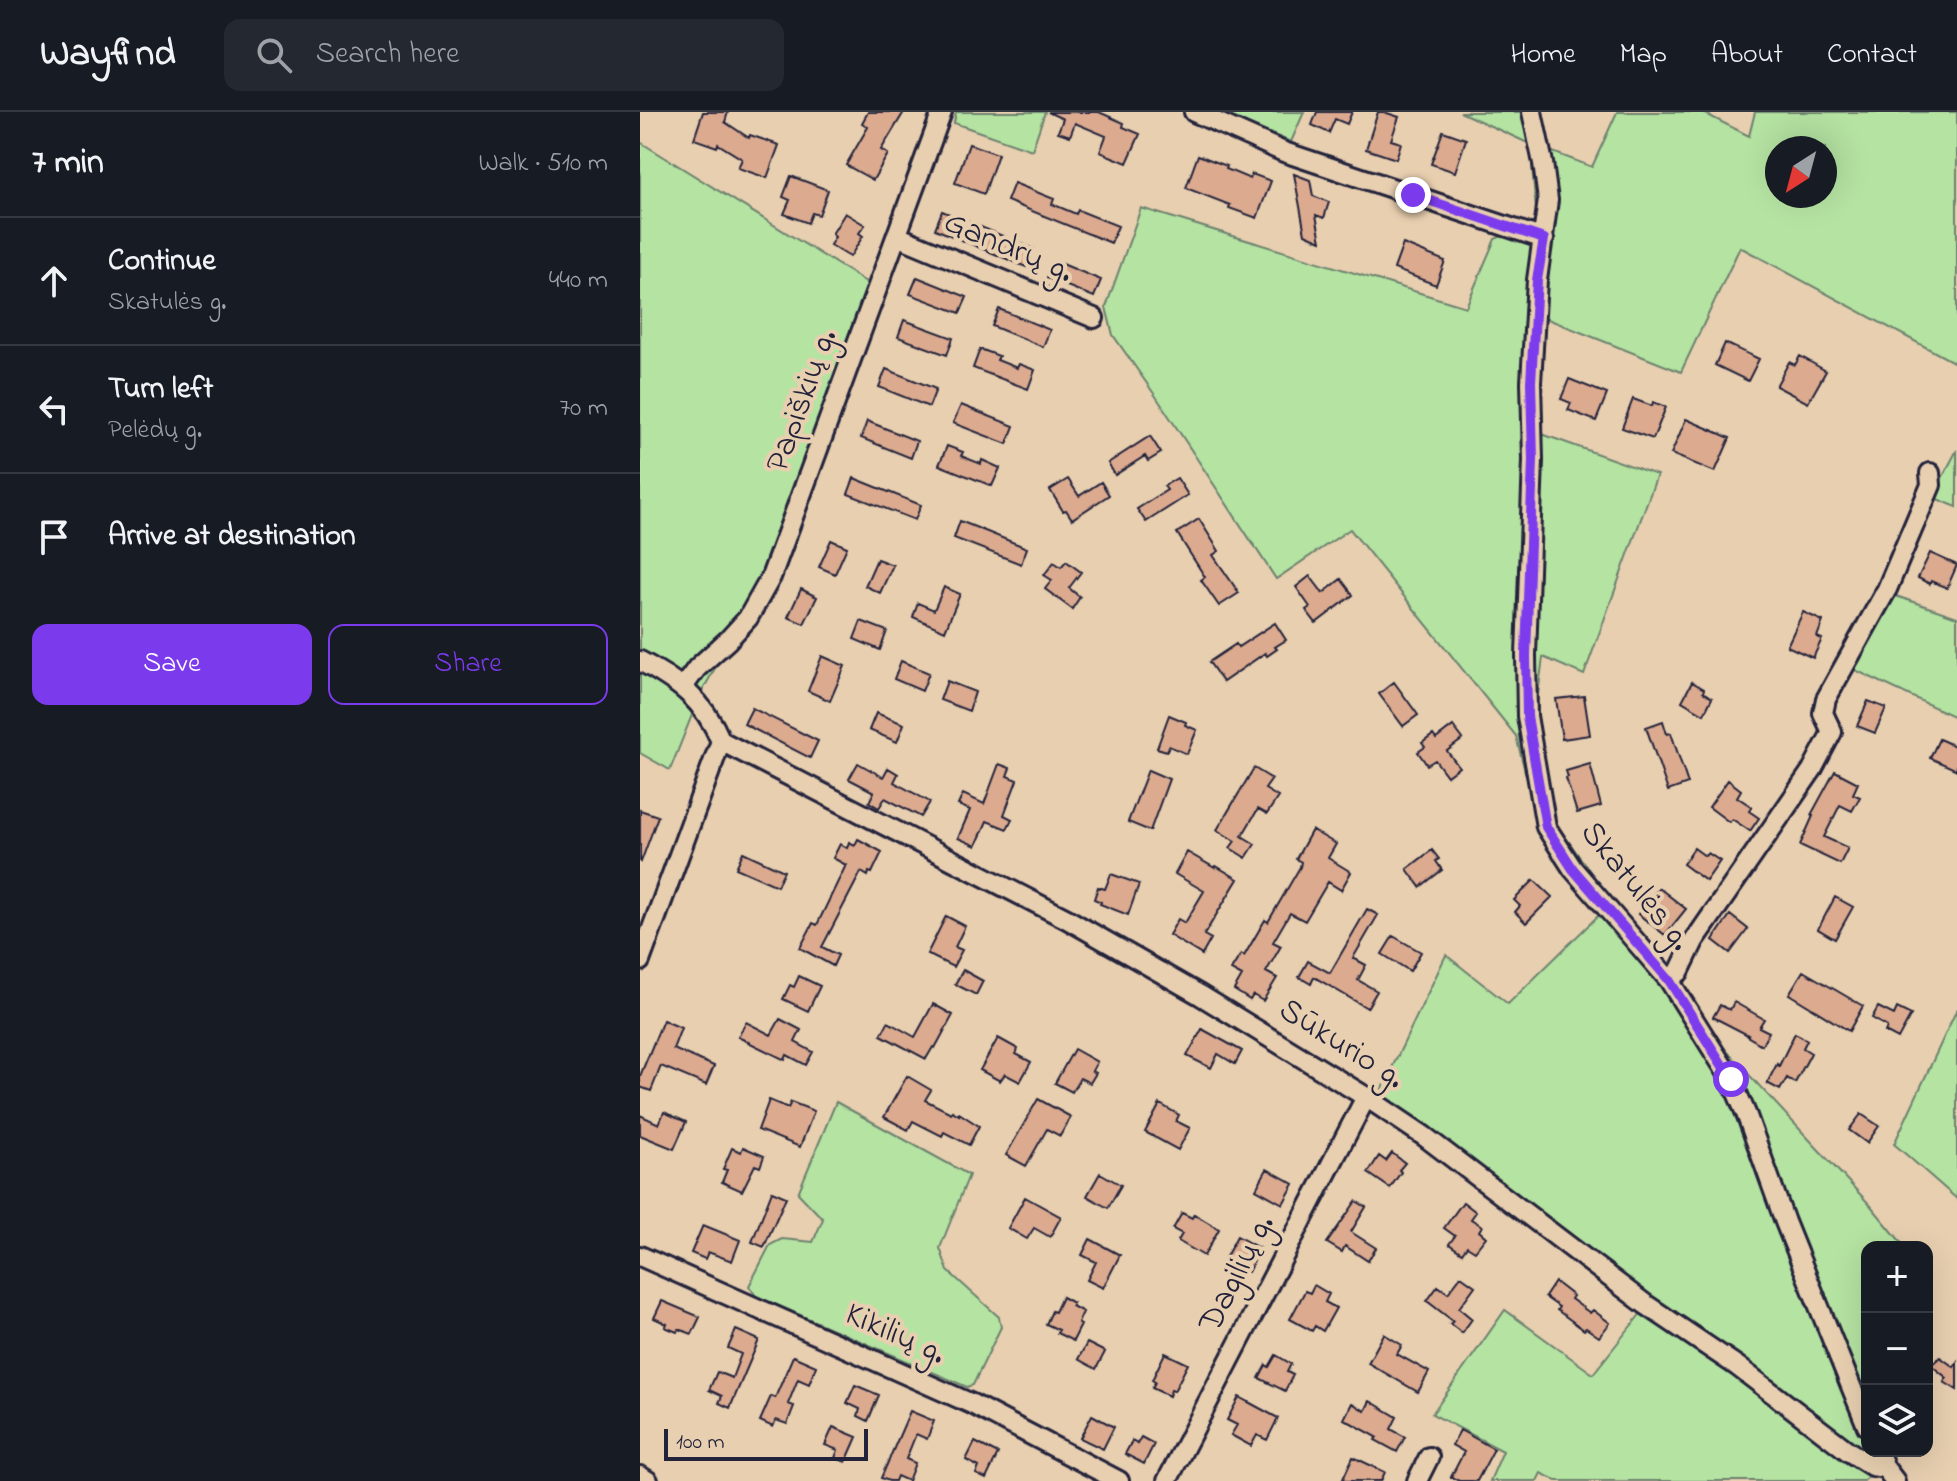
<!DOCTYPE html>
<html lang="en">
<head>
<meta charset="utf-8">
<style>
  body { margin:0; font-family:"Indie Flower",sans-serif; background:#242831; color:#f1f3f6 }
  .controls { position:absolute; right:24px; bottom:24px; display:grid; overflow:hidden; border-radius:16px; box-shadow:0 8px 32px #0002 }
  .controls button { width:72px; height:72px; display:grid; place-items:center; padding:0; border:0; border-bottom:2px solid #363941; background:#171b24; color:#f1f3f6; font:40px sans-serif }
  .compass { position:absolute; left:1125px; top:24px; width:72px; height:72px; border-radius:50%; background:#171b24; box-shadow:0 8px 32px #0002; rotate:216deg }
  .scale { position:absolute; left:24px; bottom:20px; width:204px; box-sizing:border-box; padding-left:8px; border:4px solid #22223b; border-top:0; font-size:22px; line-height:28px; white-space:nowrap; color:#22223b; -webkit-text-stroke:6px #e8cfb0; paint-order:stroke }
  .stop { position:absolute; width:24px; height:24px; margin:-18px; border:6px solid #7c3aed; border-radius:50%; background:#fff }
  .stop.end { background:#7c3aed; border-color:#fff; box-shadow:0 2px 8px #0008 }
  .list { margin:0; padding:0; list-style:none }
  h2 { display:flex; justify-content:space-between; align-items:center; height:104px; margin:0; padding:0 32px; font-size:34px }
  h2 small { font-size:26px; font-weight:400; color:#9ea1a6 }
  .list li { display:grid; grid-template-columns:52px 1fr auto; gap:24px; align-items:center; box-sizing:border-box; height:128px; padding:0 32px; border-top:2px solid #363941 }
  .list b { display:block; font-size:30px; white-space:nowrap }
  .list p { margin:0; font-size:26px; white-space:nowrap; color:#9ea1a6 }
  .list em { font-size:26px; font-style:normal; color:#9ea1a6 }
  .actions { display:flex; gap:16px; padding:24px 32px }
  .actions a { flex:1; padding:18px 0; border:2px solid #7c3aed; border-radius:16px; text-align:center; font-size:28px; color:#7c3aed }
  .actions .main { background:#7c3aed; color:#fff }
  .icon { flex:none; width:44px; height:44px; fill:none; stroke:currentColor; stroke-width:2; stroke-linecap:round; stroke-linejoin:round }
  .map { position:relative; flex:none; width:1317px; height:1369px; overflow:hidden }
  header { display:flex; align-items:center; gap:48px; box-sizing:border-box; height:112px; padding:0 40px; background:#171b24; border-bottom:2px solid #363941 }
  header strong { font-size:38px }
  nav { display:flex; gap:44px; margin-inline-start:auto; font-size:28px }
  .search { width:560px; height:72px; background:#242831; display:flex; align-items:center; gap:20px; box-sizing:border-box; padding:0 28px; border-radius:16px; color:#9ea1a6; font-size:30px }
  main { display:flex }
  aside { flex:1; background:#171b24 }
  .map>svg:first-child { display:block }
  .green { fill:#b5e3a2; stroke:#6c826e; stroke-width:2; fill-rule:evenodd }
  .building { fill:#dcaa8f; stroke:#22223b; stroke-width:2 }
  .lines { fill:none; stroke-linecap:round; stroke-linejoin:round }
  .minor-casing { stroke:#22223b; stroke-width:24 }
  .minor { stroke:#e8cfb0; stroke-width:18 }
  .route { stroke:#7c3aed; stroke-width:10 }
  .labels { text-anchor:middle; dominant-baseline:central; stroke-width:8; stroke-linejoin:round; paint-order:stroke }
  .street-label { font-size:34px; fill:#22223b; stroke:#e8cfb0 }
</style>
</head>
<body>
<header>
<strong>Wayfind</strong>
<div class="search"><svg class="icon" aria-label="search" viewBox="0 0 24 24"><circle cx="10" cy="10" r="6"/><path d="M15 15l6 6"/></svg>Search here</div>
<nav><a>Home</a><a>Map</a><a>About</a><a>Contact</a></nav>
</header>
<main>
<aside>
<h2>7 min<small>Walk · 510 m</small></h2>
<ul class="list">
<li><svg class="icon" aria-label="ahead" viewBox="0 0 24 24"><path d="M12 20V5M6 11l6-6 6 6"/></svg><div><b>Continue</b><p>Skatulės g.</p></div><em>440 m</em></li>
<li><svg class="icon" aria-label="left" viewBox="0 0 24 24"><path d="M17 20v-9H6M10 6l-5 5 5 5"/></svg><div><b>Turn left</b><p>Pelėdų g.</p></div><em>70 m</em></li>
<li><svg class="icon" aria-label="arrive" viewBox="0 0 24 24"><path d="M6 21V4h12l-3 4 3 4H6"/></svg><div><b>Arrive at destination</b></div></li>
</ul>
<div class="actions"><a class="main">Save</a><a>Share</a></div>
</aside>
<div class="map">
<svg width="1317" height="1369" viewBox="0 0 1317 1369">
  <rect width="100%" height="100%" fill="#e8cfb0"/>
  <filter id="ink" filterUnits="userSpaceOnUse"><feTurbulence type="fractalNoise" baseFrequency=".0125" numOctaves="2"/><feDisplacementMap in="SourceGraphic" scale="16" xChannelSelector="R" yChannelSelector="G"/><feConvolveMatrix kernelMatrix="1 2 1 2 8 2 1 2 1" color-interpolation-filters="sRGB"/></filter>
  <g filter="url(#ink)">
    <path class="green" d="M316 0H405L392 38 314 11Z
      M578 0H664L651 30Z
      M820 0H888L897 34 952 55 977 0H1062L1109 24 1115 0H1317V252L1100 135 1041 260 905 206 899 321 1017 363 944 563 903 545 895 605 909 702 977 797 967 810 1231 1094 1265 1135H1227V1278L1224 1283 1227 1291V1339H1245L1246 1341 1224 1369H917L901 1361 897 1369H850L863 1339 792 1302 865 1198 953 1262 1013 1186 739 983 806 843 868 892 963 799 900 719 876 624 710 417 636 467 517 286 473 223 466 195 501 96 826 195 855 127 897 109 890 32ZM1137 36H1185V84H1137Z
      M0 30 229 172 119 478 60 583 30 658 0 641Z
      M1317 338V395L1292 385Z
      M1256 484 1317 505V606L1213 557Z
      M1317 897V1087L1254 1032Z
      M196 990 329 1063 300 1136 308 1159 359 1205 361 1215 333 1273 327 1275 116 1184 109 1174 130 1133 142 1127 173 1130 183 1107 158 1081Z"/>
    <path class="building" d="M63 0H88L85 10 109 26 110 23 139 33 127 66 98 56 102 47 78 32 77 35 54 27Z
      M228 0H264L241 38 248 42 233 68 206 53 228 15 222 11Z
      M408 0H459L484 11 483 15 500 22 487 51 460 40 466 24 435 11 430 24 418 20 423 7Z
      M677 0H712L707 12 695 7 689 21 672 13Z
      M738 0H744L759 5 751 28 761 31 756 47 726 37Z
      M803 19 826 27 815 60 791 52Z
      M329 32 358 42 344 82 315 71Z
      M558 43 587 54 586 57 610 67 612 62 631 69 617 106 589 96 590 93 546 76Z
      M654 62 670 68 673 84 689 90 684 106 676 103 681 129 665 122Z
      M151 64 188 78 179 103 172 101 168 111 144 102 150 88 143 85Z
      M374 71 414 87 412 92 436 102 438 98 478 114 471 131 367 89Z
      M302 99 394 137 386 155 295 117Z
      M205 101 225 113 219 121 223 124 210 145 190 133 195 125 192 122Z
      M763 132 805 149 796 173 754 157Z
      M420 151 461 168 454 185 407 166 412 153 418 155Z
      M277 165 327 185 320 201 270 182Z
      M359 197 410 218 403 235 352 214Z
      M264 208 313 226 307 243 258 225Z
      M1085 231 1119 247 1108 269 1075 253Z
      M340 237 359 244 357 248 377 256 379 252 395 258 388 277 333 256Z
      M1160 244 1186 259 1168 291 1136 274 1149 250 1155 253Z
      M246 257 296 277 289 295 239 275Z
      M929 267 967 282 956 309 928 298 931 291 921 287Z
      M993 287 1012 294 1013 290 1026 295 1013 327 982 316Z
      M321 293 374 314 367 332 313 311Z
      M1046 307 1090 326 1075 360 1031 342Z
      M227 309 277 329 271 346 221 326Z
      M510 324 521 341 508 349 505 344 475 363 468 351Z
      M307 334 323 340 321 344 341 352 342 348 360 356 352 374 299 353Z
      M214 366 281 393 275 408 208 382Z
      M537 366 548 383 506 410 497 397 527 378 524 374Z
      M428 367 439 384 461 370 469 383 432 407 426 398 423 399 410 378Z
      M559 407 579 439 573 443 599 481 579 494 561 468 565 465 537 421Z
      M320 409 387 436 381 452 314 426Z
      M191 428 207 435 195 462 179 455Z
      M1290 441 1317 453 1307 476 1291 469 1290 472 1278 466Z
      M237 447 253 453 240 481 225 474Z
      M426 449 441 460 429 476 440 485 432 497 405 477 412 468 404 463 414 450 421 455Z
      M670 464 683 481 701 467 713 483 676 511 666 498 670 495 656 475Z
      M304 475 320 482 305 519 273 505 278 491 294 498Z
      M161 477 177 485 164 512 148 505Z
      M1163 500 1183 509 1177 525 1182 527 1173 546 1147 534Z
      M221 509 247 519 240 538 214 527Z
      M635 511 646 528 635 535 637 537 627 544 625 541 583 570 569 550 596 532 598 535Z
      M182 544 205 554 190 589 168 579Z
      M261 549 289 561 282 579 254 567Z
      M307 569 335 580 329 599 300 588Z
      M754 570 778 603 763 614 739 582Z
      M1052 570 1064 577 1063 580 1072 586 1064 602 1042 589Z
      M944 584 950 623 922 627 916 587Z
      M1228 589 1246 596 1235 621 1217 614Z
      M112 596 178 629 170 646 104 612Z
      M236 601 264 612 257 630 229 618Z
      M529 603 546 610 545 613 557 618 547 642 529 634 527 639 517 636Z
      M1023 609 1027 622 1031 621 1048 672 1028 679 1006 615Z
      M813 614 823 627 807 639 819 655 807 664 795 648 787 653 778 640 785 635 782 631 793 623 796 627Z
      M1299 627 1317 635V658L1290 646Z
      M218 651 243 665 248 656 258 662 254 670 290 690 281 705 245 686 239 696 229 690 234 680 209 667Z
      M359 652 370 656 367 664 377 668 364 703 372 707 367 717 347 709 336 734 318 726 330 698 318 693 323 682 344 692Z
      M950 652 961 694 937 701 926 666 928 665 926 659Z
      M614 656 632 667 625 677 638 685 627 702 618 697 602 724 615 732 606 746 590 736 595 729 577 718Z
      M508 658 529 667 510 719 488 710Z
      M1195 659 1218 671 1213 682 1220 685 1212 699 1200 693 1184 725 1208 736 1200 752 1160 733 1173 704 1171 703Z
      M1088 668 1101 678 1097 685 1112 695 1109 699 1119 706 1110 719 1092 707 1089 710 1069 695Z
      M0 698 18 704 1 750 0 749Z
      M672 718 696 732 688 746 711 760 701 778 688 770 665 809 650 801 633 830 641 834 626 860 637 866 623 889 613 883 610 888 594 878 602 864 591 858 601 842 604 844 625 808 628 810 660 755 661 750 656 747Z
      M218 727 242 740 232 761 229 760 228 764 221 760 182 835 198 843 193 854 160 836 173 811 177 813 206 753 193 746 200 732 207 736 209 730 215 733Z
      M1054 736 1065 744 1068 741 1080 749 1066 769 1043 752Z
      M792 738 799 747 796 749 802 758 780 775 767 757Z
      M103 740 144 759 137 774 96 756Z
      M547 740 575 756 576 754 598 767 564 823 571 827 562 843 529 823 538 807 545 811 564 779 535 762Z
      M471 762 499 772 488 803 460 792 461 790 454 787 458 775 465 777Z
      M894 768 912 785 886 811 875 800 880 794 874 788Z
      M1019 776 1046 797 1025 823 998 802Z
      M1195 785 1213 795 1195 827 1178 817Z
      M727 797 738 803 713 846 726 853 718 868 737 879 727 896 674 865 671 872 659 865 668 849 690 861Z
      M1090 803 1108 817 1090 841 1073 828Z
      M306 804 325 814 315 835 322 838 313 855 287 842Z
      M753 824 781 840 770 859 742 842Z
      M323 858 343 869 336 883 315 872Z
      M1163 859 1223 894 1209 919 1149 882Z
      M159 864 180 874 168 899 143 887 150 873 154 875Z
      M1094 890 1124 907 1119 915 1129 920 1122 933 1107 924 1108 923 1073 905 1080 893 1090 898Z
      M293 892 313 903 295 936 293 935 286 947 241 923 248 910 275 925Z
      M1238 895 1254 903 1257 896 1271 903 1258 927 1245 920 1247 915 1232 906Z
      M140 907 161 918 155 930 173 940 166 953 147 943 145 948 98 925 106 910 131 923Z
      M23 908 41 916 33 937 74 954 66 973 21 954 11 979 0 975V964Z
      M562 917 602 939 595 952 578 942 571 956 547 944Z
      M1155 921 1167 928 1163 936 1171 941 1155 971 1147 966 1140 978 1127 971 1137 952 1139 954Z
      M358 926 378 937 376 942 391 950 380 970 365 962 360 969 340 958Z
      M434 937 457 950 452 959 456 961 450 971 440 966 432 980 415 971Z
      M267 964 291 978 285 988 311 1001 312 999 319 1003V1001L339 1014 329 1033 304 1020 302 1024 273 1009 268 1018 244 1005Z
      M398 987 431 1005 420 1024 407 1017 386 1054 366 1043Z
      M129 988 148 996 151 990 174 999 160 1035 118 1018Z
      M520 992 539 1003 536 1009 550 1016 538 1038 505 1020Z
      M24 1000 46 1010 34 1037 0 1023V1003L19 1012Z
      M1221 1002 1239 1014 1227 1031 1209 1018Z
      M103 1035 124 1044 120 1055 115 1053 102 1079 82 1070 87 1058 83 1057 92 1036 101 1040Z
      M752 1041 765 1051 759 1058 761 1060 750 1076 728 1061 739 1044 746 1049Z
      M627 1057 654 1072 643 1092 616 1077Z
      M460 1061 481 1073 468 1096 447 1084Z
      M132 1079 146 1085 124 1135 112 1130Z
      M385 1085 421 1105 410 1125 394 1116 387 1127 368 1116Z
      M716 1089 726 1095 711 1120 736 1136 728 1149 705 1134 702 1140 687 1131Z
      M823 1090 836 1100 831 1107 842 1114 839 1119 846 1125 835 1139 827 1134 822 1141 809 1132 815 1124 804 1116Z
      M542 1101 552 1106 554 1102 579 1117 564 1144 538 1129 542 1122 533 1117Z
      M63 1113 100 1128 92 1149 68 1140 65 1147 51 1141Z
      M597 1124 620 1137 608 1160 602 1157 596 1167 579 1158Z
      M450 1127 480 1143 463 1176 447 1168 456 1150 442 1143Z
      M821 1164 835 1174 819 1196 832 1207 822 1221 810 1212 813 1209 787 1189 798 1174 808 1181Z
      M915 1170 933 1184 931 1187 950 1201 953 1198 970 1211 959 1225 946 1216 944 1218 917 1198 919 1195 905 1185Z
      M674 1173 689 1182 685 1190 696 1196 683 1219 675 1214 672 1219 650 1207 665 1179 670 1181Z
      M422 1185 433 1191 432 1194 443 1200 438 1211 441 1213 433 1229 417 1221 419 1218 406 1212 412 1199 415 1200Z
      M22 1189 60 1205 52 1222 39 1217 37 1220 25 1215 27 1212 14 1206Z
      M96 1218 119 1228 90 1296 79 1291 82 1284 69 1278 77 1260 92 1266 101 1242 88 1236Z
      M744 1222 762 1233 757 1242 789 1260 778 1280 728 1251Z
      M447 1231 465 1240 456 1257 438 1247Z
      M525 1241 548 1252 534 1279 531 1278 529 1284 512 1276 515 1270 512 1268Z
      M636 1243 651 1252 647 1260 653 1263 645 1279 619 1266 626 1253 629 1255Z
      M153 1244 176 1254 169 1272 158 1267 148 1292 154 1294 147 1312 136 1308 133 1315 120 1309 131 1284 135 1286Z
      M1300 1245 1314 1255 1317 1250V1278L1304 1270 1307 1266 1291 1253Z
      M215 1273 239 1283 228 1309 218 1304 220 1297 207 1291Z
      M599 1285 638 1306 627 1328 617 1323 611 1334 591 1323 597 1313 587 1308Z
      M730 1289 757 1305 751 1317 765 1325 757 1340 735 1328 737 1325 704 1307 712 1291 725 1299Z
      M270 1299 294 1309 287 1327 276 1322 266 1347 275 1351 268 1369 257 1364 255 1369H249L241 1366Z
      M452 1303 474 1315 463 1337 440 1326Z
      M193 1315 217 1325 206 1350 195 1346 198 1338 185 1333Z
      M820 1318 854 1337 837 1369H819L811 1365 824 1340 812 1333Z
      M501 1325 514 1332 504 1352 485 1342 492 1329 497 1332Z
      M335 1330 358 1342 346 1367 336 1362 339 1355 326 1348Z
      M713 1345 745 1360 741 1369H702Z"/>
    <g class="lines">
      <g class="minor-casing">
        <path id="minor" d="M554 0 644 40 904 127
          M892 0 903 51 908 88 897 168 891 270 893 348 886 543 887 604 906 715 933 757 1029 868 1091 967 1107 1004 1145 1110 1227 1314
          M257 124 454 206
          M0 549C39 570 63 587 81 629
          M43 575 57 556 88 528 108 506 131 465 302 0
          M81 629 427 807 560 883 726 985 784 1024 1005 1192 1097 1254 1208 1339 1232 1354 1245 1356
          M0 849 81 629
          M1029 868 1039 860 1054 829 1172 658 1192 620 1183 601 1186 587 1247 477 1291 373 1290 361
          M0 1144 332 1292 479 1369
          M1238 1339 1245 1356 1255 1369
          M0 1364 8 1369
          M527 1369 726 985
          M777 1369 789 1345"/>
      </g>
      <use href="#minor" class="minor"/>
    </g>
  </g>
  <g class="lines" filter="url(#ink)">
    <path class="route" d="M773 83 904 127 897 168 891 270 893 348 886 543 887 604 906 715 933 757 1029 868 1091 967"/>
  </g>
  <g class="labels">
    <g class="street-label">
      <text transform="translate(368 136) rotate(23)">Gandrų g.</text>
      <text transform="translate(163 289) rotate(-70)">Papiškių g.</text>
      <text transform="translate(995 775) rotate(51)">Skatulės g.</text>
      <text transform="translate(701 933) rotate(32)">Sūkurio g.</text>
      <text transform="translate(598 1162) rotate(-63)">Dagilių g.</text>
      <text transform="translate(255 1223) rotate(24)">Kikilių g.</text>
    </g>
  </g>
</svg>
<div class="controls">
<button>+</button>
<button>−</button>
<button><svg class="icon" aria-label="layers" viewBox="0 0 24 24"><path d="M12 4l9 5-9 5-9-5zM3 14l9 5 9-5"/></svg></button>
</div>
<svg class="compass" viewBox="-18 -18 36 36"><path d="M0-13l5 13h-10z" fill="#e53935"/><path d="M0 13l5-13h-10z" fill="#9ea1a6"/></svg>
<div class="scale">100 m</div>
<div class="stop" style="left:1091px;top:967px"></div>
<div class="stop end" style="left:773px;top:83px"></div>
</div>
</main>
</body>
</html>
